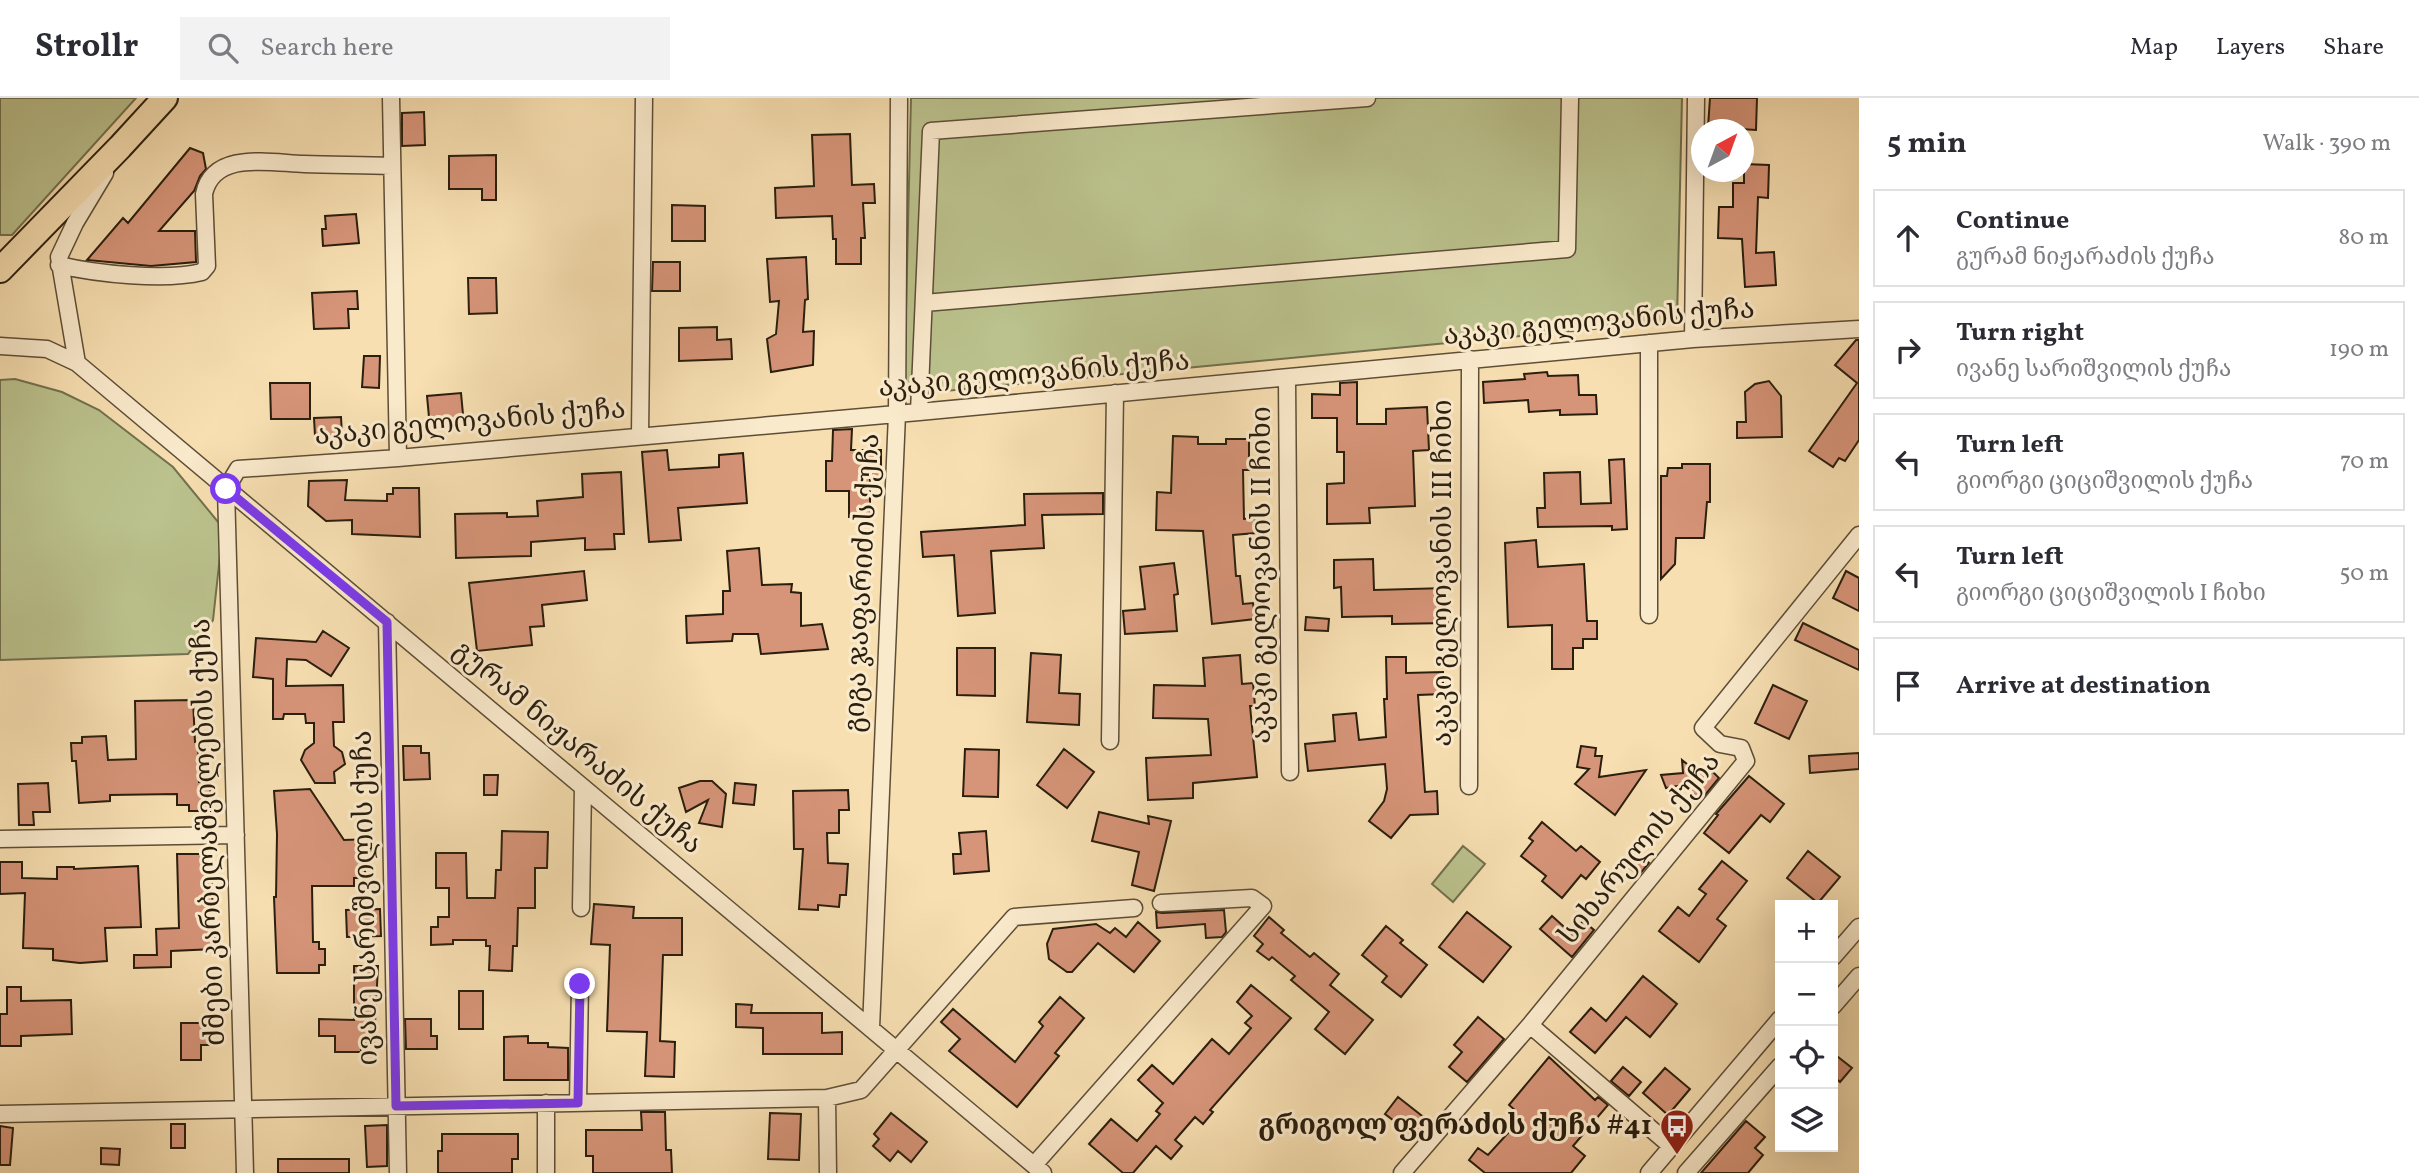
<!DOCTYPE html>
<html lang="en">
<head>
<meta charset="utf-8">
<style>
  body { margin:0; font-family:Vollkorn,"Noto Serif Georgian",serif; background:#f2f2f3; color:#2b2b33 }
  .controls { position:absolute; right:21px; bottom:21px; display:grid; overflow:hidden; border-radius:0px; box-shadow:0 7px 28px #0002 }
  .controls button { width:63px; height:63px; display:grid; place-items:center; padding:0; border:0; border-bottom:2px solid #e1e1e2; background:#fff; color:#2b2b33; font:35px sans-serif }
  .compass { position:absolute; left:1691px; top:21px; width:63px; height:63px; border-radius:50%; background:#fff; box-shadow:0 7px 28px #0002; rotate:41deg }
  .stop { position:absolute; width:21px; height:21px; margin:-16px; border:5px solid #7c3aed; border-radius:50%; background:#fff }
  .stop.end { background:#7c3aed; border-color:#fff; box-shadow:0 2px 7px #0008 }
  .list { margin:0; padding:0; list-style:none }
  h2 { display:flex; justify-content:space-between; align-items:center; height:91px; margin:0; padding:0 28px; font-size:30px }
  h2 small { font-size:23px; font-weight:400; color:#7c7c81 }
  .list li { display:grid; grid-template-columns:46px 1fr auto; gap:21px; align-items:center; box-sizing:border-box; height:98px; margin:0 14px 14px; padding:0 14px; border:2px solid #e1e1e2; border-radius:0px }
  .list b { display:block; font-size:26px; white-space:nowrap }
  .list p { margin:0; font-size:23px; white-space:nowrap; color:#7c7c81 }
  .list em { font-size:23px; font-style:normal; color:#7c7c81 }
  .icon { flex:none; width:38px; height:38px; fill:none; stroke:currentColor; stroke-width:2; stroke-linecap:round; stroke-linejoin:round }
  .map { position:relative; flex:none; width:1859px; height:1075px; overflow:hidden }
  header { display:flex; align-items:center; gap:42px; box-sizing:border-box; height:98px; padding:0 35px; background:#fff; border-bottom:2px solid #e1e1e2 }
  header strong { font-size:33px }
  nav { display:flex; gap:38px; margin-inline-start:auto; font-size:24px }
  .search { width:490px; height:63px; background:#f2f2f3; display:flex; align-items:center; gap:18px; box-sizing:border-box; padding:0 24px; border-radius:0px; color:#7c7c81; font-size:26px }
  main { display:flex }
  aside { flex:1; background:#fff }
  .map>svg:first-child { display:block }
  .green { fill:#bbc28d; stroke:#72704e; stroke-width:2 }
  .building { fill:#d69478; stroke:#2a1e0e; stroke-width:2 }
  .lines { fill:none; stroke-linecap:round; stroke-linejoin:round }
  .minor-casing { stroke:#5d4e37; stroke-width:19 }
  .highway-casing { stroke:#2a1e0e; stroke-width:28 }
  .minor { stroke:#faeacc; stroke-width:16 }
  .highway { stroke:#f7dfb1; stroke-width:24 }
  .route { stroke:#7c3aed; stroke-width:9 }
  .labels { text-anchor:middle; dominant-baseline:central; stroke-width:6; stroke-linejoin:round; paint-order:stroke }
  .street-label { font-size:28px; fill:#2a1e0e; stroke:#faeacc }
  .poi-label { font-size:28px; font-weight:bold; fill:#2a1e0e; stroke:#faeacc; text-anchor:end }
</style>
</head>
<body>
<header>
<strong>Strollr</strong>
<div class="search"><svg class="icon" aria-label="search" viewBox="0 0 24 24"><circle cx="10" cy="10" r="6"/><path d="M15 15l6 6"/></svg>Search here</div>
<nav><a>Map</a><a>Layers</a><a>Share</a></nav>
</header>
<main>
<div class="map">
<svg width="1859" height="1075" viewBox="0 0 1859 1075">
  <rect width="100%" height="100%" fill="#f7dfb1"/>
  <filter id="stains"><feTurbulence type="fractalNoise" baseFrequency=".00286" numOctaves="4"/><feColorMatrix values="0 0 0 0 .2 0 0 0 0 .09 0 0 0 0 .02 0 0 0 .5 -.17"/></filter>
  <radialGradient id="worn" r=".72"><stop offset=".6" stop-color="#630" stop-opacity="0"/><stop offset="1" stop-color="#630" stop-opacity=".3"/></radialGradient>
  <path class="green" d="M0 0H136L12 137H0Z
    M911 0H1682L1677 223 904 297Z
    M15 281 62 294 99 312 173 369 223 430 213 522 188 556 0 562V282Z
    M1463 748 1485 766 1453 804 1432 786Z"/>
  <path class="building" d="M1710 0H1757L1756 32 1708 29Z
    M424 14 425 47 402 48V15Z
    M850 36 852 87 874 86 875 105H863L865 140H861V166H836V141H833L832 118 776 120 775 90 814 88 812 37Z
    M190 50 203 55 206 71 200 78 194 93 159 133H195L196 164 151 168 87 162 123 120 128 125Z
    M496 57V102H482V91H449V58Z
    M1744 66 1769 67 1768 100 1758 99 1756 155 1774 154 1776 187 1745 189 1742 141 1718 140 1719 109H1733V85H1744Z
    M672 107 705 108V143H672Z
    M356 116 359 145 323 148 322 131H326L325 118Z
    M806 159 808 201 805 202 803 234 814 233 813 267 771 274 767 241 776 236 779 203 770 204 767 161Z
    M653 164H680V193H652Z
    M468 180H496L497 215 469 216Z
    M357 193 358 211H348L349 230 314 231 312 195Z
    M717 229V242L731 241 732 261 679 263V230Z
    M1856 242H1859V342L1845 363 1839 360 1833 369 1809 353 1857 285 1835 267Z
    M364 258H380L379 290 362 289Z
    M1547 274 1548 278 1578 277 1579 297H1596L1597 316 1560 317V312L1529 314 1528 302 1484 305 1483 284 1525 281 1524 276Z
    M1769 283 1781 298 1782 339 1737 340V324H1746L1745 294 1755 286Z
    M1357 284V326H1386V311L1427 309 1429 352 1413 353 1415 408 1369 410 1370 425 1327 426V386L1344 385V354H1337V320H1312V296L1340 297V285Z
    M270 285H310V321H271Z
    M461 295 464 327 430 330 427 298Z
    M341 319 342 337 315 338 314 320Z
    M852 331 851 352H881V381H870V419H849V393H826V363H832L833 332Z
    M1173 338 1198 339V346H1226V341H1249V372H1243L1244 421 1255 420 1256 435 1233 437 1236 478H1240L1243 506 1253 505 1255 521 1212 526 1203 433 1156 432 1157 394 1171 395Z
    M667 352 669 372 719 369V357L743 355 747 405 678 410 681 442 649 444 642 354Z
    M1624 361 1627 431 1612 432V428L1538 429 1537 410H1545L1544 375 1580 374 1581 406 1611 405 1609 362Z
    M1682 366H1710V404H1707L1704 440H1676L1675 466 1661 481V378H1667L1668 370H1682Z
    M621 374 624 436H614L615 451 585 452V440L531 444V458L456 460 455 416 507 415V419L538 418 537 403 583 399 582 376Z
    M347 382 345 402 387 403V396H393V390H419L420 439 352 436V422L326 423 308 408 309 383Z
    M1103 395V416L1042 417 1044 450 991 453 995 515 958 518 954 457 923 459 921 434 1025 427 1024 396Z
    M1536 442 1538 469 1584 466 1587 523H1597V541H1583V550H1573V571H1552V527L1508 529 1505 445Z
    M759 450 762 487 792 486 791 494 801 495V528L822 526 828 551 761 556 758 536H733L732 543 687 545 686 518 723 516V493H730L727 453Z
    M1373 461 1374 492 1447 490 1448 525 1392 526V518L1342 519 1341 489 1334 490V462Z
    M1174 465 1178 496 1174 497 1177 533 1125 536 1123 513 1145 511 1140 469Z
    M584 473 587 502 542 507 544 528 530 529 532 547 477 553 469 485Z
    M1846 473 1859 480V513L1833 500Z
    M1306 519 1329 521 1328 533 1305 532Z
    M1803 525 1859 552V572L1795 542Z
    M323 533 349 550 331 578 306 562 287 561 286 588 343 587 344 624H333L334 648 342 654 345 666 334 674 335 685H315L301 662 305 652 314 645V625H306L305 616H284L283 621H273V581L253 579 256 540 316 544Z
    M957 550H995V598L957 597Z
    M1031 555 1061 557 1059 595 1080 596 1079 627 1027 624Z
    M1240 557 1242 586 1253 585 1255 608H1250L1257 679 1193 685V700L1148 702 1146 660 1211 657 1208 621 1153 620 1154 587 1205 588 1203 560Z
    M1386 559H1406V575L1443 574V596L1418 597 1425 694 1437 693 1438 716 1410 717 1391 740 1369 723 1384 703 1387 691 1385 666 1308 673 1305 646 1335 643 1333 617 1356 615 1359 642 1386 639 1384 601H1387Z
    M1773 587 1807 603 1789 641 1755 625Z
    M193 602 195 644H198L199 684H210L211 713H189V707H177V696L110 697V703L79 705 76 663H72L71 645H82V639L106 638 108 662 136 661 135 603Z
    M403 648H421V655H429L430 681 404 682Z
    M1581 648 1596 650 1595 658H1602L1599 679 1646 672 1615 717 1575 686 1589 671 1577 669Z
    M965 651 999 652 998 699 963 698Z
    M1064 651 1094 674 1067 710 1037 687Z
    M1859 655V671L1810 675 1809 658Z
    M1682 662 1697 674 1703 673 1705 680 1711 672 1719 680 1701 702 1683 687 1666 690 1661 677 1683 675Z
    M484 677H498L497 697H484Z
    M1749 678 1784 706 1770 724 1761 717 1729 755 1704 735 1718 717 1716 716Z
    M700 683H712L726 696 722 729 699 725 708 702 686 714 679 690Z
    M48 685 50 714H33L34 727H19L18 686Z
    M735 685 756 687 754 707 733 705Z
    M310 691 344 742 371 741V756H365V780H354V788H312L313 844H319V851H325V867H319V875H277L274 799H276L277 736 274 693Z
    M848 692 849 712H839V735H827L828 765 848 766 846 797H840L839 809 818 807V812L799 811 803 751H794L793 693Z
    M1099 714 1149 726 1148 718 1171 723 1154 793 1132 787 1139 754 1092 743Z
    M1542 724 1576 753 1581 748 1600 764 1586 781 1581 777 1562 800 1542 783 1546 778 1521 758 1533 743 1529 740Z
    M502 733 548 734 547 770H535V810H518L517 848H513L512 873 489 872 490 848H486V842H453V846L431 847V829H438V819H449V790H436V755H466L467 800H495L496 772H501Z
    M986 733 989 773 954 776 953 756H961L959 735Z
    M1633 752 1649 765 1639 777 1623 765Z
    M1808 753 1840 779 1818 805 1787 780Z
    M177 756H210L215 851 171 853V869L134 870V857H157L156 831 179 830Z
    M1722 763 1747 783 1717 821 1726 828 1699 864 1659 833 1678 809 1689 818 1706 796 1699 791Z
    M0 764H22V780L57 781V769H74V771L138 768 141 829 105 830 107 863 80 865 53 862V851L23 850 25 795 0 796Z
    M594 806 634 809 633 820H682V857H663L660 943 675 944 674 979 645 978 647 934 607 933 610 847 591 846Z
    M380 811 381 838 347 839 346 812Z
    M1224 812 1226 834 1222 839 1206 840 1205 826 1157 830 1156 814 1162 815Z
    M1467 814 1511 849 1483 884 1439 849Z
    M1552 818 1572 836 1583 823 1594 832 1572 859 1540 831Z
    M1269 819 1284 832 1281 835 1310 859 1314 855 1339 876 1330 887 1373 922 1345 956 1315 931 1329 914 1291 882 1295 878 1272 859 1269 862 1257 853 1263 846 1254 838Z
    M1138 824 1160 843 1134 874 1098 845 1072 874H1067L1049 861 1047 846 1053 831 1096 826 1110 835 1115 830 1126 839Z
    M1386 828 1403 842 1400 845 1427 867 1401 899 1382 884 1387 878 1362 857Z
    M354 868H378L374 945 361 944V954H335V938H319V921L354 922Z
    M1643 878 1677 906 1650 939 1626 919 1595 955 1570 934 1591 910 1606 923Z
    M1251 887 1291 920 1210 1012 1213 1014 1203 1026 1195 1019 1175 1042 1182 1048 1171 1061 1156 1048 1133 1075H1123L1089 1046 1111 1021 1137 1043 1160 1016 1156 1013 1163 1005 1138 982 1152 967 1173 986 1212 941 1229 956 1251 930 1245 925 1252 918 1237 904Z
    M7 889H21V903L71 902 72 936 21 938V948H0V916H7Z
    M459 893H483V931H459Z
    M1060 899 1084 920 1055 955 1059 958 1017 1009 949 953 960 941 941 924 953 911 1015 964 1043 928 1039 924Z
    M736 906 752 907 751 915H822V935L842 934V956H763V930L736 929Z
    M1478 919 1504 941 1467 984 1449 969 1462 954 1454 947Z
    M405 921H431V938H437V951H406Z
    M181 925H211V947H201V962H181Z
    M528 938V945H548V949L568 950V982H504V939Z
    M1833 955 1852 970 1840 984 1833 978Z
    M1549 959 1595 1002 1598 999 1608 1007 1573 1048 1585 1058 1571 1075H1485L1469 1062 1478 1050 1488 1057 1519 1023 1512 1017 1516 1013 1509 1007Z
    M1623 969 1641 984 1629 998 1611 983Z
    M1665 970 1690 991 1668 1017 1643 995Z
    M1398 999 1431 1025 1418 1041 1385 1016Z
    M641 1014H665L666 1052H671L672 1075H593V1058H586V1032H642Z
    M770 1015 801 1016 799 1062 768 1061Z
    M891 1015 927 1044 911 1064 898 1053 890 1063 873 1048 879 1041 874 1036Z
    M1746 1023 1765 1039 1755 1050 1763 1057 1748 1075H1701Z
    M171 1026H185V1050H171Z
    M387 1027V1068L367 1069 365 1028Z
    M0 1028 13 1030 10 1067H0Z
    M442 1036H518V1061H512V1075H438V1053H442Z
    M101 1050 120 1051 119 1067 101 1066Z
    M278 1061H349V1075H278Z"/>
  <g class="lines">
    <g class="minor-casing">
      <path id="minor" d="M391 0 398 360
        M59 167C97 176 165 183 202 174L207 168 204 96C213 52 271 65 304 66 333 67 362 67 391 68
        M924 205 1567 151 1570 0
        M1693 241 1696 0
        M1649 245V517
        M0 248 47 251 77 265 1043 1075
        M77 265 59 159 75 125 105 75
        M1287 281 1290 674
        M919 314 931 33 1367 0
        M640 337 644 0
        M387 524 398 1075
        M1110 643 1115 295
        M1469 688 1470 261
        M0 741 236 737
        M581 810 583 689
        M1833 859 1859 829
        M1833 908 1859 878
        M1530 927 1671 1048
        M871 930 897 316 899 0
        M827 1000 828 1075
        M546 1005V1075
        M578 1005 580 886
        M0 1016 827 1000 861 992 1014 819 1134 810
        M1034 1067 1263 808 1252 800 1161 805
        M245 1075 226 391 238 371 398 360 919 314 1693 241 1859 231
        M1402 1075 1530 927 1746 663 1741 650 1720 646 1703 630 1859 437
        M1649 1075 1780 921
        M1686 1075 1780 968"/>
    </g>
    <g class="highway-casing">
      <path id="highway" d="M0 172 120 49 165 0"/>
    </g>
    <use href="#minor" class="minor"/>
    <use href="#highway" class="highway"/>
  </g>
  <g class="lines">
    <path class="route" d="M226 391 387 524 396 1008 578 1005 580 886"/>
  </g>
  <defs>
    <g id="bus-pin" transform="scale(1.75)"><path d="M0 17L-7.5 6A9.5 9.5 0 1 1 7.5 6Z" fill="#8f2418" stroke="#faeacc"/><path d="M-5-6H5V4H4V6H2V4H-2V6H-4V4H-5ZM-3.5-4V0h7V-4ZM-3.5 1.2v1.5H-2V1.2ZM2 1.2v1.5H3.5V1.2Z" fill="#fff"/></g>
  </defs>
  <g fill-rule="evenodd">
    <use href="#bus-pin" x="1677" y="1028"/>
  </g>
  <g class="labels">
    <g class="street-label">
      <text transform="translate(1599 225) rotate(-5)">აკაკი გელოვანის ქუჩა</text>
      <text transform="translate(1034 277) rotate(-5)">აკაკი გელოვანის ქუჩა</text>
      <text transform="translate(470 325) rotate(-5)">აკაკი გელოვანის ქუჩა</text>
      <text transform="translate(1443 475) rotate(-90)">აკაკი გელოვანის III ჩიხი</text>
      <text transform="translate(1262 477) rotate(-90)">აკაკი გელოვანის II ჩიხი</text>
      <text transform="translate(863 485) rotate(-87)">გიგა ჯაფარიძის ქუჩა</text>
      <text transform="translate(577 650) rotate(40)">გურამ ნიჟარაძის ქუჩა</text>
      <text transform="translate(209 734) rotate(-92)">ძმები კარბელაშვილების ქუჩა</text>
      <text transform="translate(1640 751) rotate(-51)">სიხარულის ქუჩა</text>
      <text transform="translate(366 800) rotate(-91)">ივანე სარიშვილის ქუჩა</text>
    </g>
    <g class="poi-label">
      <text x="1652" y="1028">გრიგოლ ფერაძის ქუჩა #41</text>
    </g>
  </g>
  <rect width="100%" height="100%" filter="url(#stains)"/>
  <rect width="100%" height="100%" fill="url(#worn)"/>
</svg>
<div class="controls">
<button>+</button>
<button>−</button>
<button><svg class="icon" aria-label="locate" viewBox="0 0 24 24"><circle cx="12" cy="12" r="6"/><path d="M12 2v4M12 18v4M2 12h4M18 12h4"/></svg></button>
<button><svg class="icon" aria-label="layers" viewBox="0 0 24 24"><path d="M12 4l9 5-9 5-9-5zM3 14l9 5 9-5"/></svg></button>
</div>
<svg class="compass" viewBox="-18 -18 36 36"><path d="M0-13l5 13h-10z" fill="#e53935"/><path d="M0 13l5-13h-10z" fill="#7c7c81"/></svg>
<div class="stop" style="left:226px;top:391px"></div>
<div class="stop end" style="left:580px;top:886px"></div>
</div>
<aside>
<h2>5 min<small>Walk · 390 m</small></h2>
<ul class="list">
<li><svg class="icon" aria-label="ahead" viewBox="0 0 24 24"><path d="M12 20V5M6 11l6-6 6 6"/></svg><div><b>Continue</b><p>გურამ ნიჟარაძის ქუჩა</p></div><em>80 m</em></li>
<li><svg class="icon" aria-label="right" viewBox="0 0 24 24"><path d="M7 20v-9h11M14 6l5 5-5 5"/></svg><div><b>Turn right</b><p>ივანე სარიშვილის ქუჩა</p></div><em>190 m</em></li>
<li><svg class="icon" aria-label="left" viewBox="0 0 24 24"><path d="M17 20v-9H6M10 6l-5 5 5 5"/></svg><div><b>Turn left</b><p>გიორგი ციციშვილის ქუჩა</p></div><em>70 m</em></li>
<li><svg class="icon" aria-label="left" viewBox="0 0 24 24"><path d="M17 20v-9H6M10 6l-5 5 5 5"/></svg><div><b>Turn left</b><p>გიორგი ციციშვილის I ჩიხი</p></div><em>50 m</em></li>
<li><svg class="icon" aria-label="arrive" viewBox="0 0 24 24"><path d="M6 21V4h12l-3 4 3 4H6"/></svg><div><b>Arrive at destination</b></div></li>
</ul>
</aside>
</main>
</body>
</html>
